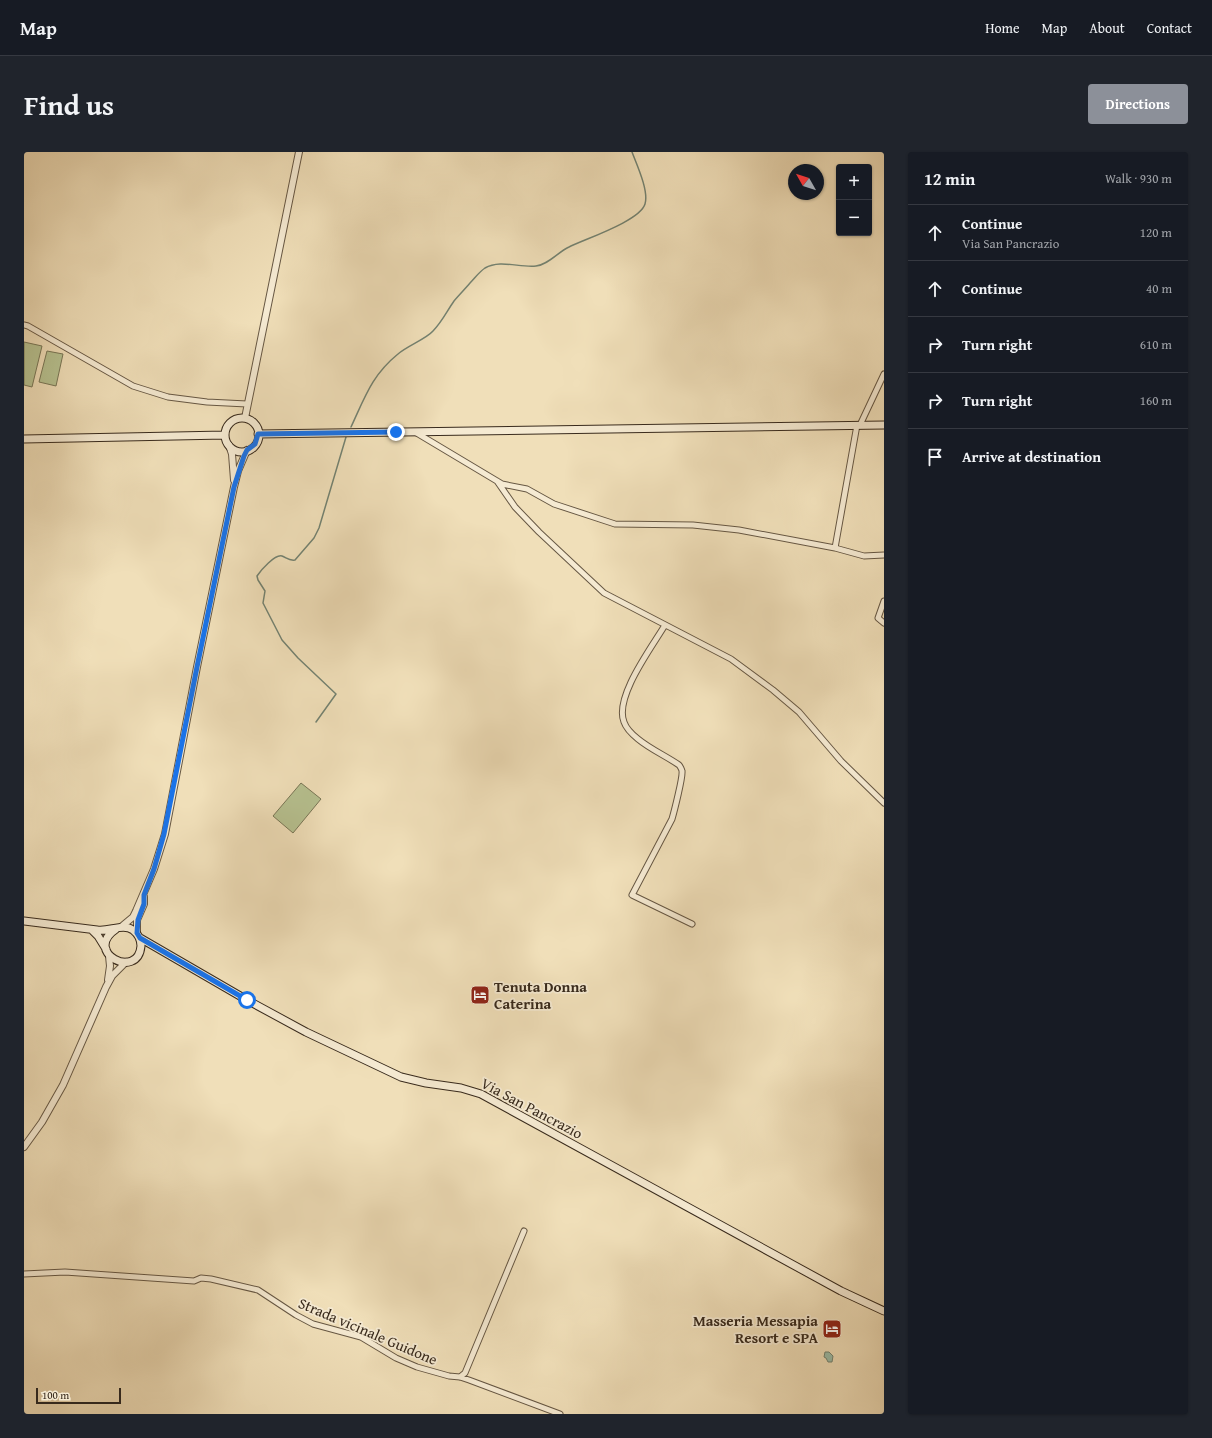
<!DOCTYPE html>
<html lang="en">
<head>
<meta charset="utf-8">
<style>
  body { margin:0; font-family:"Gentium Book Plus",serif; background:#20242c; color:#f1f3f6 }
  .controls { position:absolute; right:12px; top:12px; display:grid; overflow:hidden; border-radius:4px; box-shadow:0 1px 3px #0004 }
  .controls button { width:36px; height:36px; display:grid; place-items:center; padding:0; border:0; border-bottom:1px solid #363941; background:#171b24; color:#f1f3f6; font:20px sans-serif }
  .compass { position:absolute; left:764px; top:12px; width:36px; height:36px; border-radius:50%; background:#171b24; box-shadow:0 1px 3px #0004; rotate:309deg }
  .scale { position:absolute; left:12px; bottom:10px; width:85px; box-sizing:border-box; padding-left:4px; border:2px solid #382a1c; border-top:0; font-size:11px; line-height:14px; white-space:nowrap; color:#382a1c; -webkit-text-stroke:3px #f5ead2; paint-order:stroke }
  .stop { position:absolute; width:12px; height:12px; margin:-9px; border:3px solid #1a73e8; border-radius:50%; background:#fff }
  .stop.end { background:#1a73e8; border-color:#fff; box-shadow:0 1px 4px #0008 }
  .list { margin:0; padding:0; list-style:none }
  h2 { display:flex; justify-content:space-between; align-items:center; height:52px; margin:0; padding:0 16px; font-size:17px }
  h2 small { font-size:13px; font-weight:400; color:#9ea1a6 }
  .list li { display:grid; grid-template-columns:26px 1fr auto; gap:12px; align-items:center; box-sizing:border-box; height:56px; padding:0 16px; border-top:1px solid #363941 }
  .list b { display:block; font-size:15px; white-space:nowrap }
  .list p { margin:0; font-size:13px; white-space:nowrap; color:#9ea1a6 }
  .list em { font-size:13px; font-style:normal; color:#9ea1a6 }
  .icon { flex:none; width:22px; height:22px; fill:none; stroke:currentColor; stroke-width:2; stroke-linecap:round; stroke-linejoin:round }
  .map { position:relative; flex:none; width:860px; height:1262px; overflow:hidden; border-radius:4px }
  header { display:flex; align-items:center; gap:24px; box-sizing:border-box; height:56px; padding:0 20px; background:#171b24; border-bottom:1px solid #363941 }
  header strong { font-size:19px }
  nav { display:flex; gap:22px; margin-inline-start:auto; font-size:14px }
  .intro { display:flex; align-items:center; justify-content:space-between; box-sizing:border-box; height:96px; padding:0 24px }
  h1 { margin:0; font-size:28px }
  .button { padding:10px 18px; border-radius:4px; background:#8c9099; color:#fff; font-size:14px; font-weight:700 }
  main { display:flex; gap:24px; padding:0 24px }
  aside { flex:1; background:#171b24; border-radius:4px; box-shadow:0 1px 3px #0004 }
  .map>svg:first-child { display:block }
  .green { fill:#b7c291; stroke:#787656 }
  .water { fill:#9bbda9; stroke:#738271 }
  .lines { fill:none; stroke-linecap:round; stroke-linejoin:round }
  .stream { stroke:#738271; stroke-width:1.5 }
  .minor-casing { stroke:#665743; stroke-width:7 }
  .tertiary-casing { stroke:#665743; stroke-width:8 }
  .secondary-casing { stroke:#382a1c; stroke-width:9 }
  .minor { stroke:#f5ead2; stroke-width:5 }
  .tertiary { stroke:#f5ead2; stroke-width:6 }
  .secondary { stroke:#f5ead2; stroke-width:7 }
  .route { stroke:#1a73e8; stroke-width:5 }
  .labels { text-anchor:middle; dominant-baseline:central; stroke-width:3.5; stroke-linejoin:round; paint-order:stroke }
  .poi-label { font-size:15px; font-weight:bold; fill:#382a1c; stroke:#f5ead2; text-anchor:start }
  .street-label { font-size:15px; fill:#382a1c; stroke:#f5ead2 }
</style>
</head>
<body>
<header>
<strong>Map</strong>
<nav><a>Home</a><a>Map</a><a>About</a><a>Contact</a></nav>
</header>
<div class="intro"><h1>Find us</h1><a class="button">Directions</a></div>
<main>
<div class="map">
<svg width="860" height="1262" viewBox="0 0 860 1262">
  <rect width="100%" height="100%" fill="#f0dfb9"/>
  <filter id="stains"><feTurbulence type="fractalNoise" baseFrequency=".005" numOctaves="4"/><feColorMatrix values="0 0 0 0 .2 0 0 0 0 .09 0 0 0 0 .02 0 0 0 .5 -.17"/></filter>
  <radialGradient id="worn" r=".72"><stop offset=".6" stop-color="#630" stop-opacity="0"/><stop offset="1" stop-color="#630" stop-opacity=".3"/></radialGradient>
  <path class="green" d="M0 190 18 194 8 235 0 233Z
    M23 199 39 202 32 234 15 230Z
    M277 631 297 647 269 681 249 664Z"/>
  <path class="water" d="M801 1200H805L809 1204 808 1210H804L802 1206 800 1205Z"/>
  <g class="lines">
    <path class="stream" d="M327 275C341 245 348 223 374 202 383 194 402 187 409 179 418 170 423 159 430 149 435 143 441 137 446 131 451 126 455 120 461 116 476 107 496 116 512 114 524 113 534 100 545 95 561 87 616 69 621 52 625 39 613 13 608 0
      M292 570 312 542 274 506 258 488 239 451 241 439 234 428 233 424C237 418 251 402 258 404 263 406 265 409 271 408L290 386 295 376 322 285"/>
    <g class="minor-casing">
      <path id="minor" d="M0 173 4 174 109 234 144 245 183 250 223 252
        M836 273 860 222
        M391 280 478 332 503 337 530 352 591 372 669 373 715 378 811 396 840 404 860 403
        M473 329 491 355 515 380 580 441 707 507 749 538 775 560 817 609 860 651
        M811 396 833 273
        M860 449 854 466 860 471
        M641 473C628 495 590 545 600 570 602 576 609 583 614 587 626 597 642 604 655 613 656 614 658 618 658 619 659 625 650 660 648 667L608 743 668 772
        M0 1122 41 1120 170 1129 177 1126 187 1127 234 1138 272 1163 289 1172 337 1185 372 1206 393 1215 425 1224 436 1225 445 1228 536 1262
        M436 1225 441 1221 500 1079"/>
    </g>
    <g class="tertiary-casing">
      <path id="tertiary" d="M221 266 275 0
        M205 293 208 302 210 328
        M97 775 109 765 112 759 130 717 141 682 173 515 210 335 214 319 223 298
        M113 781V768L120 752V745
        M84 828 86 814 85 804
        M0 995 18 970 39 933 82 835 88 824 102 810"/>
    </g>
    <g class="secondary-casing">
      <path id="secondary" d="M201 283a17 17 0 1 1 34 0a17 17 0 1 1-34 0Z
        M234 282 860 273
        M0 287 201 283
        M0 769C24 772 49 775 73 778 85 780 99 771 109 778 114 782 117 788 117 794 114 829 58 800 92 777
        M68 778 74 784 82 797
        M116 786 223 848 282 880 377 925 402 931 437 936 457 942 817 1139 860 1159"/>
    </g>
    <use href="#minor" class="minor"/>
    <use href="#tertiary" class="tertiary"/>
    <use href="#secondary" class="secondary"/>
  </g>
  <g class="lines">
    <path class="route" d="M223 848 116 786 113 781 114 768 120 752V743L130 717 140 682 173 515 210 335 220 304 223 298 231 292 234 282 372 280"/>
  </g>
  <defs>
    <g id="hotel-square" transform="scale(1)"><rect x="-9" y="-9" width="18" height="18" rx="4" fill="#8f2418" stroke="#f5ead2"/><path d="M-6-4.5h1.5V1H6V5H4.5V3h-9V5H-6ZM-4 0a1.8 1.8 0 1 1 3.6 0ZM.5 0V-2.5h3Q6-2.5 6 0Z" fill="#fff"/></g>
  </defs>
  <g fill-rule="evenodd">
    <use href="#hotel-square" x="456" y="843"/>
    <use href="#hotel-square" x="808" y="1177"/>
  </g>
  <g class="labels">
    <g class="poi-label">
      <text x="470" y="834">Tenuta Donna<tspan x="470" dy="17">Caterina</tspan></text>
      <text x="794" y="1168" text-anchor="end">Masseria Messapia<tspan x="794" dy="17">Resort e SPA</tspan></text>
    </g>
    <g class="street-label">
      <text transform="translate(508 956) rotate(28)">Via San Pancrazio</text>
      <text transform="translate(344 1179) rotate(23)">Strada vicinale Guidone</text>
    </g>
  </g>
  <rect width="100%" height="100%" filter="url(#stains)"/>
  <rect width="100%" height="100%" fill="url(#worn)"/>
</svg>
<div class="controls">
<button>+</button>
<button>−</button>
</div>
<svg class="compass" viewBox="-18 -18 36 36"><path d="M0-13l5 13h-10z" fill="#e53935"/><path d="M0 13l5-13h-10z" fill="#9ea1a6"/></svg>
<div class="scale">100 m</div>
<div class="stop" style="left:223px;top:848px"></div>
<div class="stop end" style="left:372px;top:280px"></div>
</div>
<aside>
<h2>12 min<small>Walk · 930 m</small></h2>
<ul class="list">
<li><svg class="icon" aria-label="ahead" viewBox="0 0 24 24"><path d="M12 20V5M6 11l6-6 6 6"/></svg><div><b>Continue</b><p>Via San Pancrazio</p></div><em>120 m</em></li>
<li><svg class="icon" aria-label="ahead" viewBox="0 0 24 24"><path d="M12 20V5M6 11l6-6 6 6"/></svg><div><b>Continue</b></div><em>40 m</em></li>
<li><svg class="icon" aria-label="right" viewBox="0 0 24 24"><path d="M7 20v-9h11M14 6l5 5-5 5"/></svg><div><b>Turn right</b></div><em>610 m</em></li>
<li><svg class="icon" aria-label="right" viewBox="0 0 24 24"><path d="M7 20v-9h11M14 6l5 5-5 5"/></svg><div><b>Turn right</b></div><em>160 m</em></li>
<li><svg class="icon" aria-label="arrive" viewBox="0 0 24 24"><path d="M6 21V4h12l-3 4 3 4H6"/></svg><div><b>Arrive at destination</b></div></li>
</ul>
</aside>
</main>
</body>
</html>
